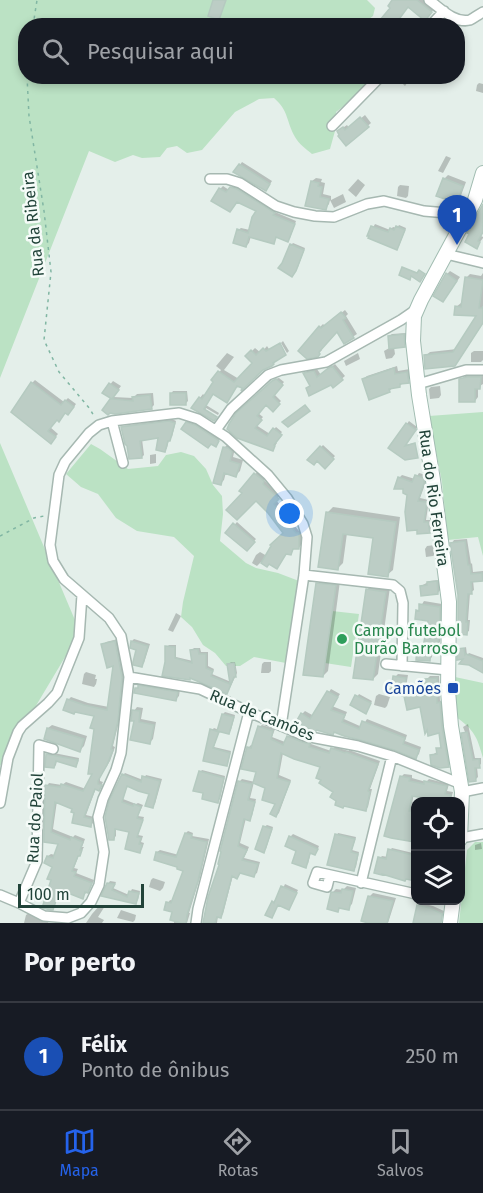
<!DOCTYPE html>
<html lang="pt">
<head>
<meta charset="utf-8">
<style>
  body { margin:0; font-family:"Fira Sans",sans-serif; background:#20242c; color:#f1f3f6 }
  .controls { position:absolute; right:18px; bottom:18px; display:grid; overflow:hidden; border-radius:12px; box-shadow:0 3px 9px #0003 }
  .controls button { width:54px; height:54px; display:grid; place-items:center; padding:0; border:0; border-bottom:2px solid #363941; background:#171b24; color:#f1f3f6; font:30px sans-serif }
  .scale { position:absolute; left:18px; bottom:15px; width:126px; box-sizing:border-box; padding-left:6px; border:3px solid #214339; border-top:0; font-size:16px; line-height:21px; white-space:nowrap; color:#214339; -webkit-text-stroke:4px #f5fbf8; paint-order:stroke }
  .you { position:absolute; left:290px; top:514px; width:21px; height:21px; margin:-15px; border:4px solid #fff; border-radius:50%; background:#1a73e8; box-shadow:0 0 0 9px #1a73e833 }
  .badge { display:grid; place-items:center; width:39px; height:39px; border-radius:50%; background:#2563eb; color:#fff; font-size:20px; font-weight:700 }
  .pin { position:absolute; translate:-50% -50px; filter:drop-shadow(0 2px 3px #0008) }
  .pin::after { content:''; position:absolute; top:32px; width:21px; height:18px; background:inherit; clip-path:polygon(0 0,100% 0,50% 100%) }
  .list { margin:0; padding:0; list-style:none }
  h2 { display:flex; justify-content:space-between; align-items:center; height:78px; margin:0; padding:0 24px; font-size:26px }
  h2 small { font-size:20px; font-weight:400; color:#9ea1a6 }
  .list li { display:grid; grid-template-columns:39px 1fr auto; gap:18px; align-items:center; box-sizing:border-box; height:108px; padding:0 24px; border-top:2px solid #363941 }
  .list b { display:block; font-size:22px; white-space:nowrap }
  .list p { margin:0; font-size:20px; white-space:nowrap; color:#9ea1a6 }
  .list em { font-size:20px; font-style:normal; color:#9ea1a6 }
  .icon { flex:none; width:33px; height:33px; fill:none; stroke:currentColor; stroke-width:2; stroke-linecap:round; stroke-linejoin:round }
  .map { position:relative; flex:none; width:483px; height:923px; overflow:hidden }
  .search { position:absolute; background:#171b24; box-shadow:0 3px 9px #0003; left:18px; right:18px; top:18px; height:66px; display:flex; align-items:center; gap:15px; box-sizing:border-box; padding:0 21px; border-radius:24px; color:#9ea1a6; font-size:22px }
  .sheet { height:186px; background:#171b24 }
  nav { display:flex; justify-content:space-around; align-items:center; box-sizing:border-box; height:84px; border-top:2px solid #363941; background:#171b24; font-size:16px; color:#9ea1a6 }
  nav a { display:grid; justify-items:center; gap:3px }
  nav .on { color:#2563eb }
  .map>svg:first-child { display:block }
  .green { fill:#bbe2c4 }
  .shadow { fill:#0003 }
  .building { fill:#bccdc5; stroke:#b5cac0; stroke-width:1.5 }
  .lines { fill:none; stroke-linecap:round; stroke-linejoin:round }
  .street-casing { stroke:#a6b8b1; stroke-width:12 }
  .secondary-casing { stroke:#a1bcb1; stroke-width:16 }
  .path { stroke:#81b6a3; stroke-width:1.5; stroke-dasharray:3 4.5; stroke-linecap:butt }
  .street { stroke:#fff; stroke-width:9 }
  .secondary { stroke:#fff; stroke-width:14 }
  .leisure-dot { fill:#2e9e5b; stroke:#f5fbf8; stroke-width:2 }
  .transit-dot { fill:#1a4fb4; stroke:#f5fbf8; stroke-width:2 }
  .labels { text-anchor:middle; dominant-baseline:central; stroke-width:5; stroke-linejoin:round; paint-order:stroke }
  .street-label { font-size:16px; fill:#214339; stroke:#f5fbf8 }
  .leisure-label { font-size:16px; fill:#27864d; stroke:#f5fbf8; text-anchor:start }
  .transit-label { font-size:16px; fill:#164399; stroke:#f5fbf8; text-anchor:end }
</style>
</head>
<body>
<div class="map">
<svg width="483" height="923" viewBox="0 0 483 923">
  <rect width="100%" height="100%" fill="#e4efea"/>
  <path class="green" d="M0 0H367L375 8 373 16 361 25 26 26V76L374 77 359 94 336 112 335 131 330 149 312 154C306 149 299 144 295 137 286 121 289 111 274 98L259 99 235 112 202 150 187 153 177 146 167 148 160 157 142 158 133 155 115 162 89 151 0 378Z
    M483 412V556L478 537 448 540 442 482 429 416Z
    M0 443 80 632 0 766Z
    M91 444 100 449 128 469 158 466 166 455 181 452 194 456 206 469 213 485 222 496 223 514 220 541 246 563 256 568 278 573 299 581 286 663 254 657 240 666H226L215 653 203 645 192 627 181 617 183 602 194 556 174 537 137 531 116 518 98 494 81 487 66 474Z
    M332 611 359 614 351 667 325 663Z
    M455 677 483 683V758C477 736 474 730 456 717Z
    M475 842H483V923H459L467 850Z"/>
  <path class="shadow" d="M392 0H423L434 9 428 16 408 6 395 23 397 26H377L393 7V1Z
    M448 19 455 23 453 26H442Z
    M407 77 410 79 405 86 402 83Z
    M479 83 483 84V93L476 91 477 85Z
    M365 115 371 123 347 144 338 131 347 125 349 128Z
    M446 156 451 158 443 173 438 171Z
    M242 162 272 181 268 187 235 172Z
    M448 175 466 182 460 198 457 201 444 179Z
    M316 178 322 179 321 182 325 183 323 194 331 196V200L343 194 346 202 334 208 330 200 329 204 326 208 312 181Z
    M358 179 365 185 356 197 348 190Z
    M234 185 240 187 276 210 275 212 296 221 290 238 287 240 277 236 273 242 251 236 249 243 246 246 238 230 241 228 250 230 258 210 220 189 223 186 229 190Z
    M400 185 409 186 408 196 406 198 397 196 398 187Z
    M483 206V233L481 236 483 237V238L476 247Z
    M375 224 390 230 393 227 397 228 399 225 406 228 399 246 397 248 369 235Z
    M293 243 305 248 298 267 294 273 291 245Z
    M450 271 460 277 446 297 447 274Z
    M483 273V323L459 360 454 365 425 356 430 352 457 349 479 315 456 307 461 303H463L466 278 470 274 481 276Z
    M345 310 348 314 346 316 357 334 345 342 337 330 321 348 322 350 317 355 320 327 323 324 325 326Z
    M406 333V344L404 346 394 347 395 354 392 358 386 359 384 351 391 347 389 336 392 334Z
    M283 341 289 351 287 353 281 343Z
    M267 346 276 360 271 365 238 385 227 401 214 393 206 405 219 413 218 415 206 408 205 411 193 407 203 394 205 396 215 381 214 380 221 370 216 366 227 353 234 357 224 370 239 379 254 363 247 356 255 348 261 353Z
    M474 351H483V360L481 362H471V353Z
    M358 353 360 359 346 366 344 361Z
    M335 364 345 376 333 386 331 383 311 385 305 373 308 370 317 369 321 375Z
    M397 366 398 371 410 369 411 378 399 386 394 387 389 391 363 379 367 376Z
    M472 374H483V384L478 387V397L475 401 461 380 465 376Z
    M279 378 284 382 274 394 281 401 273 409 266 403 258 413 263 417 256 425 270 434 276 427 282 432 274 442 277 443 272 450 237 414 275 379Z
    M35 380 64 402 68 398 76 404 71 411 66 412 57 418 50 427 58 434 51 442 32 383Z
    M113 381 121 386 113 397 133 398 137 394 153 393 154 405 151 408 111 400 113 398 104 392Z
    M440 386 441 395 439 398 430 399 429 389 431 387Z
    M173 391H187L188 401 186 403 171 394Z
    M172 419 176 421 172 437 169 439 167 448 165 451 160 437 142 439 144 455 142 457 122 428 124 426Z
    M189 421 197 424 220 438 217 443 187 423Z
    M409 421 417 427 405 445 414 443 416 457 390 448Z
    M228 444 235 448 233 457 243 460 240 471 236 475 226 472 224 480 221 483 224 448Z
    M323 445 335 456 325 467 317 459H310Z
    M156 454V463L150 464V455Z
    M258 471 266 478 264 480 280 495 276 500 286 513 289 510 295 517 291 521 299 531 302 532 301 545 299 548H294L291 554 287 552 267 565 261 562 257 566 252 563 256 555 260 552 267 556 285 533 269 512 256 499 241 491Z
    M419 473 426 475 427 479 420 498 429 500 426 520H431L432 529 429 532 399 478 402 475 415 479Z
    M333 507 400 517 393 570 387 575 374 537 347 533 343 563 338 568 327 513Z
    M237 522 256 539 247 549 227 533Z
    M467 539 471 564 472 563 473 572 483 571V578L473 580 474 590 470 593 468 620H470L469 631 466 633 452 543 454 540Z
    M435 545 436 554 433 556 426 557 425 549 427 546Z
    M323 579 340 581 328 671 323 676 317 584Z
    M439 580 440 590 438 593 421 586 430 581Z
    M372 584 390 587 378 674 373 679 367 590Z
    M424 601 442 604V628L440 642 436 645 433 644 432 657 429 660 418 648 422 645H425L429 620 418 611Z
    M176 613 181 616 173 632 168 630Z
    M118 639 124 674 120 717 113 746 115 747 110 761 100 777V781L103 782 99 790 96 788 86 815 94 817 93 823 90 826 76 812 74 808 57 801 53 829 73 837 75 835 85 839 82 847H84L79 855 74 868 78 869 76 873 94 880 90 889 82 897 70 892 67 898 58 896 55 905 52 908 54 866 48 856 51 854 55 855 60 843 46 841 47 786 49 783 62 785 66 782 86 789 94 773 96 714 68 700 71 697 88 703 109 707 115 664 103 645 106 642Z
    M134 639 150 644 144 663 142 665 138 649 132 647V641Z
    M169 645H176V657L193 661 192 650 194 648H200L201 652H208V666L214 669 212 674 231 682 229 664 231 662H235L237 673 229 690 227 692 191 677 189 679 167 647Z
    M466 647 467 655 469 653 483 658V671L459 650Z
    M264 662H271V671L269 673H261L262 664Z
    M86 672 96 675 95 679H97L96 684 94 687 82 684 84 674Z
    M398 674 408 675 406 687 427 686V679L430 676H439L440 701 442 700 451 763 448 766 432 756 435 753 438 752V749L442 746 440 732 428 729 426 731 421 705 405 695 387 691 390 688H393L395 677Z
    M143 683 180 689 179 696 176 699 140 686Z
    M331 689 340 694 332 706 347 712 344 719 362 727 367 719 407 735 405 741 421 747 419 754 416 757 335 731 333 733 302 714 305 711 314 716Z
    M359 694 372 701 366 712 352 705Z
    M379 694 390 697 387 706 385 708 374 705 376 696Z
    M137 707 143 708 141 719 156 722 153 739 150 742 135 720 134 711Z
    M225 712 235 715 231 730 229 733 219 730 214 747 231 751 228 763 226 765 204 760 212 730 214 728 219 730 223 714Z
    M468 724 475 758H481V764L477 767 478 777 475 780 463 734 465 732 463 727Z
    M52 725 87 736 84 746 80 750 48 728Z
    M262 725 275 729 272 737 285 742 291 734 312 741 311 744 331 751 335 747 349 751V750L380 761 370 789H372L368 807 365 810 335 791 322 766 283 753 279 775 291 780 279 813 276 816 277 803 267 787 254 782 250 798 256 799 252 816 249 819 246 818 240 843 249 847 244 858 260 862 257 873 254 875 241 872 237 877 233 875 223 914 221 916H218L217 923H204L221 863 239 782 242 779 255 782 258 771 248 748 251 745 253 746 259 727Z
    M49 752 79 758 78 763 76 765 57 760 56 765 54 767 47 755Z
    M202 770 225 776 220 799 218 801 205 792 200 772Z
    M125 773 143 780 146 775 162 779 155 804 153 806 151 793 128 784 123 799 136 804 138 803 143 805 138 816 144 817 138 835 143 836 141 842 144 843 142 849 140 851 131 831 116 828V836L113 839 123 775Z
    M404 774 412 775V778L426 782 429 779 449 784 447 791 453 792 450 802H440V800L414 794 411 808 416 809V838L413 841 401 777Z
    M267 825 273 827 266 849 263 851 264 827Z
    M188 831 193 833 192 836 209 839 200 877 189 913H190L187 923H174L173 911 168 903 170 900 173 901 185 870 157 852 160 850 179 855 186 833Z
    M338 833 356 837 352 850 359 852 356 867 354 869 337 835Z
    M293 834 319 846 317 851 311 852 308 864 305 866 290 837Z
    M481 843 482 849 475 850V845Z
    M392 848 413 853 409 876 380 858 382 856 388 857 390 850Z
    M153 878 165 882 163 888 160 891 149 887 151 880Z
    M110 881 116 882 113 888 129 895 132 889 140 891 138 900 136 902 103 895 108 884Z
    M285 884 298 890 289 908 279 904 272 916 273 902 275 900 277 901Z
    M347 886 356 888 352 904 348 908 341 907 337 910 332 893 336 889 343 890Z
    M373 893 396 898 388 923H373L370 896Z
    M421 903 433 906 444 911 441 923H414L418 906Z
    M100 905 105 906 98 917 104 920 102 923H86L92 914Z
    M121 910 136 915 135 920 133 922 117 918Z
    M29 913 37 916V917L49 921 48 923H24L26 915Z"/>
  <path class="building" d="M213 0H226L219 20 208 16Z
    M392 0H417L432 12 425 21 408 7 394 26H375L390 8 388 6Z
    M360 117 369 127 346 146 338 136 339 135 337 131 343 127 345 130Z
    M239 164 270 184 266 191 233 172Z
    M443 178 463 186 457 203 436 196Z
    M311 181 319 183 318 186 322 187 320 197 329 199 326 210 305 206Z
    M230 187 237 189 275 213 273 215 295 224 288 242 276 237 274 244 249 237 246 247 233 243 237 229 248 233 252 217 256 211 237 202 230 212 211 201 219 188 226 192Z
    M483 204V232L478 241 480 242 477 249 465 242 469 234 467 233Z
    M371 226 388 232 390 228 394 230 396 226 405 230 397 250 368 238 369 236H367Z
    M290 244 304 250 296 271 292 277 278 268 282 263Z
    M402 267 417 273 419 270 425 274 420 282 411 276 410 280 399 275Z
    M446 273 457 281 443 302 433 296Z
    M465 277 483 280 479 308H482L483 306V323L455 366 425 369 424 355 453 352 476 316 454 315 455 306 461 307Z
    M341 312 346 318 343 320 354 338 344 344 337 332 319 352 320 354 318 357 307 359 298 351 319 326 321 328Z
    M404 334 405 347 389 349 388 336Z
    M280 343 286 355 273 363 274 364 272 366 263 370 241 391 242 388 237 386 227 403 213 394 204 409 217 417 214 421 191 408 199 397 202 399 213 382 211 380 218 371 234 382 252 363 245 356 251 350 256 355 263 348 266 351Z
    M332 366 343 380 333 388 331 385 309 396 306 388 310 386 303 373 314 371 317 377 327 369Z
    M394 368 395 374 407 372 409 383 400 384V387L389 389 390 392 369 400 362 379Z
    M467 377H481L480 389H475V402H459V379Z
    M276 379 283 385 273 397 280 404 273 412 266 405 257 416 262 420 255 428 267 436 273 428 282 435 274 445 275 446 273 451 237 438 227 429 229 424 236 413 272 381Z
    M31 382 61 405 65 400 74 407 68 415 65 413 59 422 57 420 48 431 56 437 51 444 11 412Z
    M109 383 119 390 112 399 133 401 132 397 150 395 152 409 115 414 110 413 108 415 102 410 110 399H112L102 393Z
    M170 393H186V405H170Z
    M305 405 310 411 288 427 282 422Z
    M169 421 175 423 170 441H168L165 452 156 450 158 438 140 441 142 458 129 459 127 446 125 444 121 427Z
    M186 422 195 425 219 441 216 447 211 444 208 448 181 429Z
    M406 423 416 430 405 446 415 443 418 458 405 460 388 448Z
    M320 446 334 459 325 469 317 461 314 465 307 460Z
    M223 447 228 448 232 452 230 461 240 464 236 477 224 473 221 485 213 483Z
    M254 473 264 481 263 484 279 499 274 504 282 514 286 511 293 521 289 524 296 533H299V549H293L291 555 286 554 277 569 269 564 267 567 261 563 271 546 270 545 283 533 268 513 256 501 237 520 226 510 242 493 239 491Z
    M415 475 424 478V483L418 501 427 502 424 522H428L430 533 417 534V530L407 531 405 512 407 495 403 493V489H394L398 477 412 482Z
    M326 512 396 522 388 577 368 574 373 538 343 534 338 570 318 567Z
    M233 523 255 542 247 551 225 533Z
    M465 541 468 565H470L471 574 482 573 483 581 471 582 472 594H468L466 622H468L467 635 458 634V595L450 543Z
    M437 581 438 594 421 596 420 586 427 585V582Z
    M316 583 336 585 323 677 303 675Z
    M366 589 386 592 373 680 353 678Z
    M419 604 440 607V632L437 647 431 646 430 661 416 660 417 647H423L428 621 415 619 416 610 419 611Z
    M115 641 122 677 118 721 111 749 113 750 107 765 98 781V784L102 785 99 791 95 789 84 817 92 819 91 827 72 823 74 813 71 812 72 809 55 802 51 832 70 840 71 837 83 842 80 850H82L80 856H78L72 871 76 872 74 876 92 883 88 893 85 892 83 899 68 893 67 899 57 897 53 910H51L42 908 51 880 47 879 52 867 44 863 47 856 53 858 58 844 44 842 45 785 60 787 61 784 83 791 92 774H88L94 729 90 728 94 716 75 712 74 714 63 710 67 699 84 705 107 710 113 666 107 668 101 644Z
    M131 641 148 646 142 667 133 665V662L136 650 130 648Z
    M165 646 175 647V658L192 663 190 650 198 649 199 654H206V668L213 671 211 676 230 684 227 664 234 663 236 677H234L227 694 190 678V680L162 676 165 662Z
    M464 648 465 655 466 654 483 661V673L469 665 459 664 463 659 457 660V649Z
    M393 676 406 678 404 689H425V679L437 678V703L440 702 442 727 449 767 440 768 431 765 430 755 437 754 436 748H441L439 733 428 736 427 730 425 734 420 707 407 710 404 696 385 693 386 690H391Z
    M138 685 178 692 176 701 134 693 135 688H138Z
    M327 691 338 697 331 710 345 715 342 722 359 729 362 721 405 738 403 744 419 750 416 759 394 750 360 740 344 736 334 732 333 735 317 730 316 731H313L296 722 301 713 310 719Z
    M355 695 371 703 366 714 350 705Z
    M132 710 140 711 139 722 154 725 150 744 130 740 134 721H131Z
    M222 714 234 717 229 734 217 731Z
    M258 726 273 731 271 739 283 745 287 736 302 742 310 744 309 747 329 753 331 748 345 753 346 752 378 764 368 791 370 792 366 811 344 806 343 808 335 805 336 801 330 797 333 792 319 783 321 780 316 778 320 767 294 759 281 753 277 778 290 782 276 817 270 814 275 804 262 800 265 788 253 783 256 772 241 769 247 747 251 748Z
    M47 728 84 739 80 752 44 739Z
    M210 729 219 732 213 748 230 753 227 766 203 761Z
    M467 732 473 760 479 759 480 768H475L476 781 469 782 461 733Z
    M46 754 78 760 76 767 56 761 54 768 45 767Z
    M199 771 224 778 218 803 202 799 203 793 193 791Z
    M122 774 141 782 142 776 160 781 153 808 145 806 149 794 138 791 127 786 122 802 133 806 134 804 141 807 137 818 143 820 137 837 141 838 139 844 142 845 140 853 125 849 129 832 115 829 114 840H109L105 817 109 801Z
    M400 776 410 778 409 781 424 784V781L447 786 445 794 451 795 449 801H441L412 796 409 811 416 812V830L414 842 391 838 384 836Z
    M238 781 252 784 248 800 255 802 250 821 244 819 238 846 247 850 242 860 258 864 254 877 240 873 237 879 232 876 221 918 217 917 215 923H203L208 897 219 865 218 864 221 852 220 851Z
    M263 826 272 829 264 853 255 849Z
    M185 833 192 835 191 838 207 842 198 881 187 915 186 923H181L170 920 172 912 164 910 166 902 171 903 183 871 177 869V867L154 860 156 852 176 857Z
    M335 834 355 839 351 852 358 854 354 871 327 865Z
    M289 836 318 849 315 855 310 853 306 868 292 863 296 851 285 846Z
    M388 849 416 856V881L406 879 405 881 382 874V875L374 873 378 857 386 859Z
    M107 883 115 884 112 890 127 897 129 891 139 893 136 904 101 896Z
    M281 886 297 893 289 910 278 905 272 918 265 915 272 901 274 903Z
    M342 889 353 891 349 910 339 908 338 912 327 909 331 892 341 893Z
    M368 896 393 901 387 923H368L361 921Z
    M417 905 430 908 442 914 441 923H413Z"/>
  <g class="lines">
    <g class="street-casing">
      <path id="street" d="M429 0C440 8 455 24 470 20 474 18 479 14 483 12
        M430 26 444 11
        M332 126 381 76
        M210 179H227L240 183 276 206 294 212 315 216 334 217 367 204 384 201 424 211 447 213 470 210
        M446 254 483 263
        M418 384 466 370H483
        M112 421 123 463
        M216 430 231 409 268 375 281 370 326 362 401 320 417 309
        M304 575 393 585 400 591 403 603 402 666
        M386 664 448 670
        M129 677 200 689 249 712 305 736 358 746 392 756 461 784
        M462 792 483 788
        M0 803 8 758 18 732 22 726 48 703 57 693 79 638 82 595
        M461 838 483 834
        M330 875 327 887 313 883 317 872 416 894
        M361 883 392 756
        M0 895 19 903 44 916 68 918 81 913 91 902 99 885 104 852 98 817 103 799 116 770 121 753 129 677 121 636 109 618 64 579 53 561 50 545 59 475 65 462 89 433 99 425 112 421 179 413 198 419 226 437 248 457 268 475 287 498 303 524 307 537 304 575 281 726
        M19 903 37 861 39 745 53 749
        M196 923 198 909 249 712"/>
    </g>
    <g class="secondary-casing">
      <path id="secondary" d="M460 839 462 792 451 726 448 691 449 602 433 480 419 395 413 341 414 316 421 300 475 200 483 173
        M450 923 453 900"/>
    </g>
    <path class="path" d="M33 26 37 0
      M27 76 29 116 44 211 51 272 44 340 59 372 90 409 95 418
      M0 536 34 518 44 516"/>
    <use href="#street" class="street"/>
    <use href="#secondary" class="secondary"/>
  </g>
  <circle class="leisure-dot" cx="342" cy="639" r="6"/>
  <rect class="transit-dot" x="447" y="682" width="12" height="12" rx="3"/>
  <g class="labels">
    <g class="street-label">
      <text transform="translate(33 224) rotate(-96)">Rua da Ribeira</text>
      <text transform="translate(434 498) rotate(82)">Rua do Rio Ferreira</text>
      <text transform="translate(262 715) rotate(22)">Rua de Camões</text>
      <text transform="translate(35 818) rotate(-87)">Rua do Paiol</text>
    </g>
    <g class="leisure-label">
      <text x="354" y="630">Campo futebol<tspan x="354" dy="18">Durão Barroso</tspan></text>
    </g>
    <g class="transit-label">
      <text x="441" y="688">Camões</text>
    </g>
  </g>
</svg>
<div class="controls">
<button><svg class="icon" aria-label="locate" viewBox="0 0 24 24"><circle cx="12" cy="12" r="6"/><path d="M12 2v4M12 18v4M2 12h4M18 12h4"/></svg></button>
<button><svg class="icon" aria-label="layers" viewBox="0 0 24 24"><path d="M12 4l9 5-9 5-9-5zM3 14l9 5 9-5"/></svg></button>
</div>
<div class="scale">100 m</div>
<div class="you"></div>
<div class="pin badge" style="left:457px;top:245px;background:#1a4fb4">1</div>
<div class="search"><svg class="icon" aria-label="search" viewBox="0 0 24 24"><circle cx="10" cy="10" r="6"/><path d="M15 15l6 6"/></svg>Pesquisar aqui</div>
</div>
<section class="sheet">
<h2>Por perto<small></small></h2>
<ul class="list">
<li><span class="badge" style="background:#1a4fb4">1</span><div><b>Félix</b><p>Ponto de ônibus</p></div><em>250 m</em></li>
</ul>
</section>
<nav>
<a class="on"><svg class="icon" aria-label="map" viewBox="0 0 24 24"><path d="M3 6l6-2 6 2 6-2v14l-6 2-6-2-6 2zM9 4v14M15 6v14"/></svg>Mapa</a>
<a><svg class="icon" aria-label="directions" viewBox="0 0 24 24"><path d="M12 3l9 9-9 9-9-9zM9 14v-3h6M13 9l2 2-2 2"/></svg>Rotas</a>
<a><svg class="icon" aria-label="saved" viewBox="0 0 24 24"><path d="M7 4h10v16l-5-4-5 4z"/></svg>Salvos</a>
</nav>
</body>
</html>
